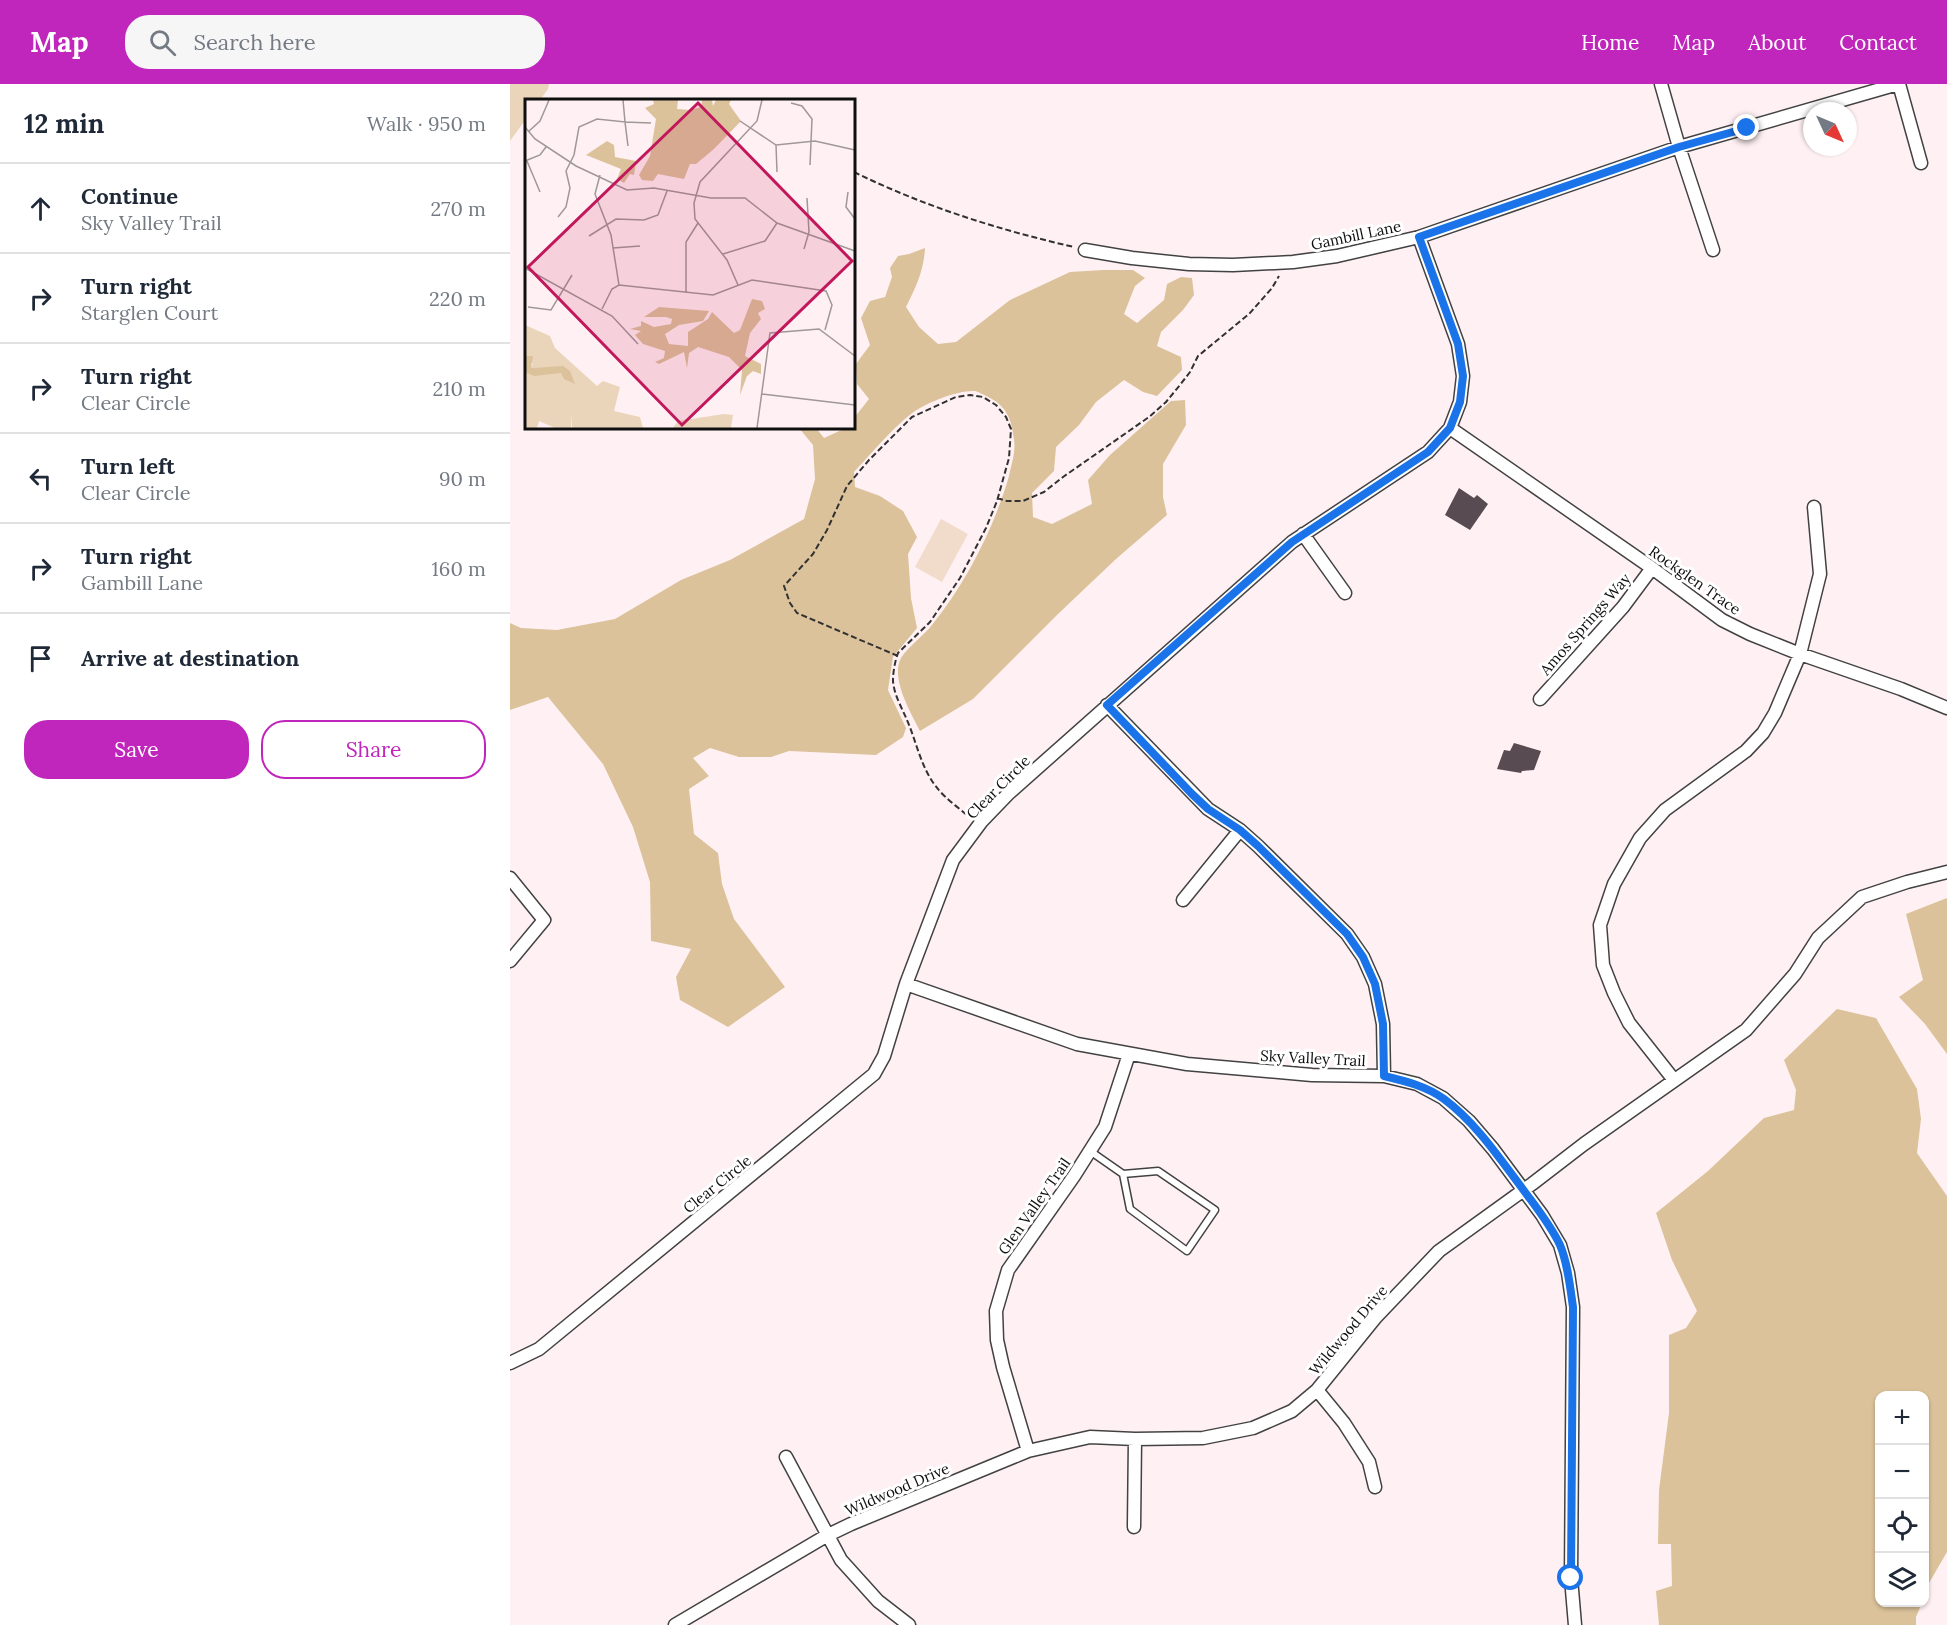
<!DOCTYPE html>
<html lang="en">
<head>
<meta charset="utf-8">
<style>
  body { margin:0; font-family:Lora,serif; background:#f6f6f7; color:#1f2937 }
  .controls { position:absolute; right:18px; bottom:18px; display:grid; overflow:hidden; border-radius:12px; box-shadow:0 2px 4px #0004 }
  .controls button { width:54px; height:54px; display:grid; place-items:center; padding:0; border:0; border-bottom:2px solid #e0e1e3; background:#fff; color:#1f2937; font:30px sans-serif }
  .compass { position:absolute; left:1293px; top:18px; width:54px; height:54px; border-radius:50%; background:#fff; box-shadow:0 2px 4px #0004; rotate:134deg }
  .stop { position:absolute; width:18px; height:18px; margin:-14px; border:4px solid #1a73e8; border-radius:50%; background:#fff }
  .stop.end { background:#1a73e8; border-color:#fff; box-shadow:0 2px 6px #0008 }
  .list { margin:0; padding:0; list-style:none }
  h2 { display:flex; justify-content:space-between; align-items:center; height:78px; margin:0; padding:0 24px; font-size:26px }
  h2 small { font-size:20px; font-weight:400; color:#747a83 }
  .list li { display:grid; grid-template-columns:39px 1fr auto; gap:18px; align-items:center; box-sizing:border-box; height:90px; padding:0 24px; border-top:2px solid #e0e1e3 }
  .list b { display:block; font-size:22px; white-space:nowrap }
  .list p { margin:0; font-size:20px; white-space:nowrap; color:#747a83 }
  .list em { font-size:20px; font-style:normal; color:#747a83 }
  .actions { display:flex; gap:12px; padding:18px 24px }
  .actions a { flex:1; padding:14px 0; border:2px solid #c026bc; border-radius:24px; text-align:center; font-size:21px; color:#c026bc }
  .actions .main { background:#c026bc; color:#fff }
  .icon { flex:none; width:33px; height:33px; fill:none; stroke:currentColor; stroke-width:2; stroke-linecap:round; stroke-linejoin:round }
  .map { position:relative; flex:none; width:1437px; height:1541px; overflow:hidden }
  header { display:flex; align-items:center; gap:36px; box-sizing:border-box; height:84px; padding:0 30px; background:#c026bc; color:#fff }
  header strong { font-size:28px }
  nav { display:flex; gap:33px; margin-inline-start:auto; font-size:21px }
  .search { width:420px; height:54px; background:#f6f6f7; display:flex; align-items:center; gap:15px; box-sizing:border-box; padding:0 21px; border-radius:24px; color:#747a83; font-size:22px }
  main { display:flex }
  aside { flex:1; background:#fff }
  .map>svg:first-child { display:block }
  .green { fill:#ead5bb }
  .forest { fill:#dbc29a }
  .pitch { fill:#f1dccc }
  .building { fill:#584b52 }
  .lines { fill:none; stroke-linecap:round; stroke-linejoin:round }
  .service-casing { stroke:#424242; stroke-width:9 }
  .minor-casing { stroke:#424242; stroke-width:15 }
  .path { stroke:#313131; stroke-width:2; stroke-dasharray:6 3; stroke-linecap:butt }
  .service { stroke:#fff; stroke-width:6 }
  .minor { stroke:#fff; stroke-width:12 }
  .route { stroke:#1a73e8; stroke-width:8 }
  .labels { text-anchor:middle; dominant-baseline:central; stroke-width:6; stroke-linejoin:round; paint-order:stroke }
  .street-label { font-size:15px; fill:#0f0f0f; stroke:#fff }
  .inset-road { fill:none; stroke:#9f9798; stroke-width:1.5 }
  .view { fill:#c2185b; fill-opacity:0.15; stroke:#c2185b; stroke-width:3 }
  .inset-edge { fill:none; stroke:#0f0f0f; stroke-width:3 }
</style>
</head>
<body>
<header>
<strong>Map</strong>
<div class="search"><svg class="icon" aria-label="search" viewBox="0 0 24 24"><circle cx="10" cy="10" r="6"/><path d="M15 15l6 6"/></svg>Search here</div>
<nav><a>Home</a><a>Map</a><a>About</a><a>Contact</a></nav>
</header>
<main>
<aside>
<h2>12 min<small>Walk · 950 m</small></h2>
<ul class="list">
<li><svg class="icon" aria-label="ahead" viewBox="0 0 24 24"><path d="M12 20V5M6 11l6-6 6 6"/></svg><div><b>Continue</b><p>Sky Valley Trail</p></div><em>270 m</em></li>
<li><svg class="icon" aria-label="right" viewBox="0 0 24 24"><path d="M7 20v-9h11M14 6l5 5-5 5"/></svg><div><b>Turn right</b><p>Starglen Court</p></div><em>220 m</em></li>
<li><svg class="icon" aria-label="right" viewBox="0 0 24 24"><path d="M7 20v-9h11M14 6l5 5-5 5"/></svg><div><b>Turn right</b><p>Clear Circle</p></div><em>210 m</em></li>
<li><svg class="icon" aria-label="left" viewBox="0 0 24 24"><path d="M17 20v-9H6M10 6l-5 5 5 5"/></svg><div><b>Turn left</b><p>Clear Circle</p></div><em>90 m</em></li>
<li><svg class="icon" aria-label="right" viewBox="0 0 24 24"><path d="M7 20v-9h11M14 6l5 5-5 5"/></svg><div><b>Turn right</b><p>Gambill Lane</p></div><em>160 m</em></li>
<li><svg class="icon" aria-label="arrive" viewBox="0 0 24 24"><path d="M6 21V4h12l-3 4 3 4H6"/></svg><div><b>Arrive at destination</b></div></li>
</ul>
<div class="actions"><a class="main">Save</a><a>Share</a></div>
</aside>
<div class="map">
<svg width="1437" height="1541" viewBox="0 0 1437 1541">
  <rect width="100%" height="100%" fill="#fff1f3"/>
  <path class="green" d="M0 0H39L38 5 30 16H16V35L0 57Z"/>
  <path class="forest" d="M415 164C414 186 406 203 396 223L409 243 428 260 446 258 500 216 560 188 593 186H623L635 194 625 202 614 230 627 239 654 216 657 200 671 193 682 194 684 211 673 226 651 248 647 262 671 273 672 286 647 312 633 308 614 296 586 318 569 341 546 363 544 387 522 409 523 433 542 440 582 420 578 396 600 371 661 317 675 316 676 341 653 380V413L657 431 606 475 548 530 463 615 410 647C401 629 380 594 391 574 397 564 414 551 422 541 456 499 484 444 499 392 501 381 506 368 504 356 502 336 497 322 478 313 474 311 469 308 465 307 448 306 419 318 405 327 385 341 361 370 344 388L345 403 370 412 393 427 407 453 398 470 401 514 407 544 383 573 378 606 396 644 393 653 366 671 279 667 261 673H229L200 664 183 674 199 692 179 705 184 750 208 769 212 800 224 835 275 903 218 943 170 916 166 893 181 865 141 857 140 798 123 743 93 680 38 613 0 626V539L11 544 47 546 105 535 171 496 220 476 294 435 305 395 303 361 289 344H306L314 354 336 344H344V334L359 315 347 300 346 280 360 261 351 234 360 217 375 213 382 193 380 184 388 172 399 170Z
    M1437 814V970L1415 940 1389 913 1413 896 1396 830Z
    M1327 925 1366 934 1407 1005 1411 1035 1407 1069 1437 1112V1468L1419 1499 1415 1510 1414 1312H1370V1518L1412 1519 1406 1533V1541H1149L1146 1507 1162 1502 1161 1460H1148L1149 1406 1159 1329V1251L1176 1244 1187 1227 1162 1176 1146 1129 1198 1087 1254 1034 1284 1026 1286 1006 1274 976Z"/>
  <path class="pitch" d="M431 435 458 450 432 498 405 483Z"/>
  <path class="building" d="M949 404 964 414 967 411 978 420 960 446 935 431Z
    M1004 659 1031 667 1024 686 1012 687 1011 689 987 685 994 666 1000 667Z"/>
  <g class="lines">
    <g class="service-casing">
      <path id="service" d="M580 1067 613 1090 648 1087 705 1126 677 1167 620 1125 613 1090"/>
    </g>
    <g class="minor-casing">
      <path id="minor" d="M1151 0 1169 63 1203 166
        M1389 0 1411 79
        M575 166 622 174 679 180 723 181 783 178 827 172 909 153 1169 63 1388 0
        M940 344 1142 484 1212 536 1240 550 1290 570 1391 605 1437 624
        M793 450 835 509
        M1030 615 1113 523 1142 484
        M597 621 698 725 730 746 748 762 837 850 853 873 865 900 873 940 874 992
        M0 794 34 836 0 877
        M673 816 730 746
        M396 900 567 960 677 980 802 991 874 992 907 1000 933 1014 959 1037 983 1065 1032 1131 1050 1161 1058 1189 1063 1223 1061 1494 1065 1541
        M1164 996 1119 939 1104 909 1093 881 1090 841 1104 800 1130 754 1155 726 1236 667 1253 649 1265 629 1290 570 1310 490 1304 423
        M0 1279 29 1265 364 990 374 972 396 900 443 776 472 737 498 710 782 458 918 368 940 344 950 318 953 292 948 260 909 153
        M807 1306 834 1339 859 1378 865 1403
        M518 1367 493 1283 487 1256 486 1227 498 1186 564 1092 595 1043 619 970
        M276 1373 331 1476 368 1517 399 1541
        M624 1443 625 1355
        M165 1541 316 1452 341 1440 518 1367 580 1353 625 1355 693 1354 743 1344 782 1327 807 1306 866 1233 929 1167 1022 1100 1074 1060 1236 946 1285 890 1308 854 1352 813 1397 798 1437 788"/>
    </g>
    <path class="path" d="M344 88C413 122 489 146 564 163
      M487 414 497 417H513L534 408 553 393 639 333 656 318 670 301 680 288 688 272 739 230 762 204 769 192
      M388 572 287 529 280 519 274 502 303 470 317 446 337 402 359 376 402 333 446 313 460 311 473 313 486 321 496 333 501 345 499 374 487 417 476 444 450 494 420 538 388 569C385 577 383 588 383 597 384 611 392 624 397 636 407 659 411 685 428 705 436 715 449 724 459 733"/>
    <use href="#service" class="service"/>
    <use href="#minor" class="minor"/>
  </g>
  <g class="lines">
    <path class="route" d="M1061 1494 1063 1223C1060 1203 1058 1180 1050 1161 1040 1140 1025 1122 1012 1104 988 1072 965 1038 934 1015 916 1002 895 997 874 992L873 940 865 900 853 873 837 850 748 762 730 746 698 725 682 710 597 621 782 458 918 368 940 344 950 318 953 292 948 260 909 153 1169 63 1237 44"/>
  </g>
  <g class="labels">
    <g class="street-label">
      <text transform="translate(846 151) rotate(-12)">Gambill Lane</text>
      <text transform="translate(1185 496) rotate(35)">Rockglen Trace</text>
      <text transform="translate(1075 540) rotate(-49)">Amos Springs Way</text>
      <text transform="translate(488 703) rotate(-45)">Clear Circle</text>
      <text transform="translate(803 974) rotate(3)">Sky Valley Trail</text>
      <text transform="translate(207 1100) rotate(-39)">Clear Circle</text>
      <text transform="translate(524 1122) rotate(-55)">Glen Valley Trail</text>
      <text transform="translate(838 1246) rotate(-50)">Wildwood Drive</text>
      <text transform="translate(387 1405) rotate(-23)">Wildwood Drive</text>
    </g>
  </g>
  <g transform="translate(15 15)">
    <rect width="330" height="330" fill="#fff1f3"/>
    <path d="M0 226 25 237 30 249 72 287 78 282 95 288 89 312 115 318 118 329H47V315L46 329H30L14 322 12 329H0V273L36 274 44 282 46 276 38 268 5 269 8 265 0 257ZM199 315 208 316 206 329H148L153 322Z" fill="#ead5bb"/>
    <path d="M128 1H153L152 10 165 11 176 8 177 1H187L188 7 191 1H206L204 5 216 22 189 50 171 65H165L159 80 133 75 128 82 117 81 114 76 125 57 131 20 120 9 129 5ZM82 42 89 46 90 58 111 62 109 76 105 75 99 84 92 80 96 70 61 56ZM227 200 237 202 240 210 233 214 236 220 225 234 220 257 236 265V275L228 272 222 277 215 296 217 271 204 258 173 248 164 254 162 269 159 253 134 265 130 263 139 259 140 252 118 245 110 236 116 232 105 230 116 227V222L129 228 146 225 147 220 141 218H119L134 208 184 212 178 222 154 226 140 235 144 245 163 247V233L183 220 187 213 209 234 215 231ZM0 257H8L6 269 38 267 45 272 50 285 39 280 36 274 9 277 0 273Z" fill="#dbc29a"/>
    <path class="inset-road" d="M266 4 277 7 287 20 285 66M215 22 251 46 290 42 330 51M0 28 10 40 51 67 102 91 129 89 186 99H220L252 124 330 152M3 33 15 22 24 1M251 46 252 73M103 47 100 23 126 24M0 62 15 56 21 48M2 62 15 93M75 76 70 95 86 136 94 186M323 93 321 108 330 120M33 118 41 108 45 89 41 72 49 56 54 28 72 20 100 23 98 1M64 137 91 120 119 121 133 116 142 92M88 149 115 147M279 150 284 133 282 99M198 155 240 142 252 124M0 169 87 217 113 245M213 186 202 161 170 120 169 104 175 83 232 22 237 1M161 194V143L173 124M3 208 26 211 47 176M77 210 87 190 94 186 188 196 227 181 301 192 307 206 300 231M237 295 330 306M232 329 245 234 294 230 330 257"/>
    <path class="view" d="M173 4 327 162 157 326 3 168Z"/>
    <rect width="330" height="330" class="inset-edge"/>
  </g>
</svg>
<div class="controls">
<button>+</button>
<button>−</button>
<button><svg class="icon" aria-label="locate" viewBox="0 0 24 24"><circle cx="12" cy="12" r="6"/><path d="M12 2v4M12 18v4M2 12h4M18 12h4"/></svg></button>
<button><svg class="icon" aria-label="layers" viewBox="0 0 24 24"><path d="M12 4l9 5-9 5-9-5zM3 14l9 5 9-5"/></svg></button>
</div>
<svg class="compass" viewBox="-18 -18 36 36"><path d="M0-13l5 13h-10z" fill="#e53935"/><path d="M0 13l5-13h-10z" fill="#747a83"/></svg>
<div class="stop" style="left:1061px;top:1494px"></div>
<div class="stop end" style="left:1237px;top:44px"></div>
</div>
</main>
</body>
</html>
